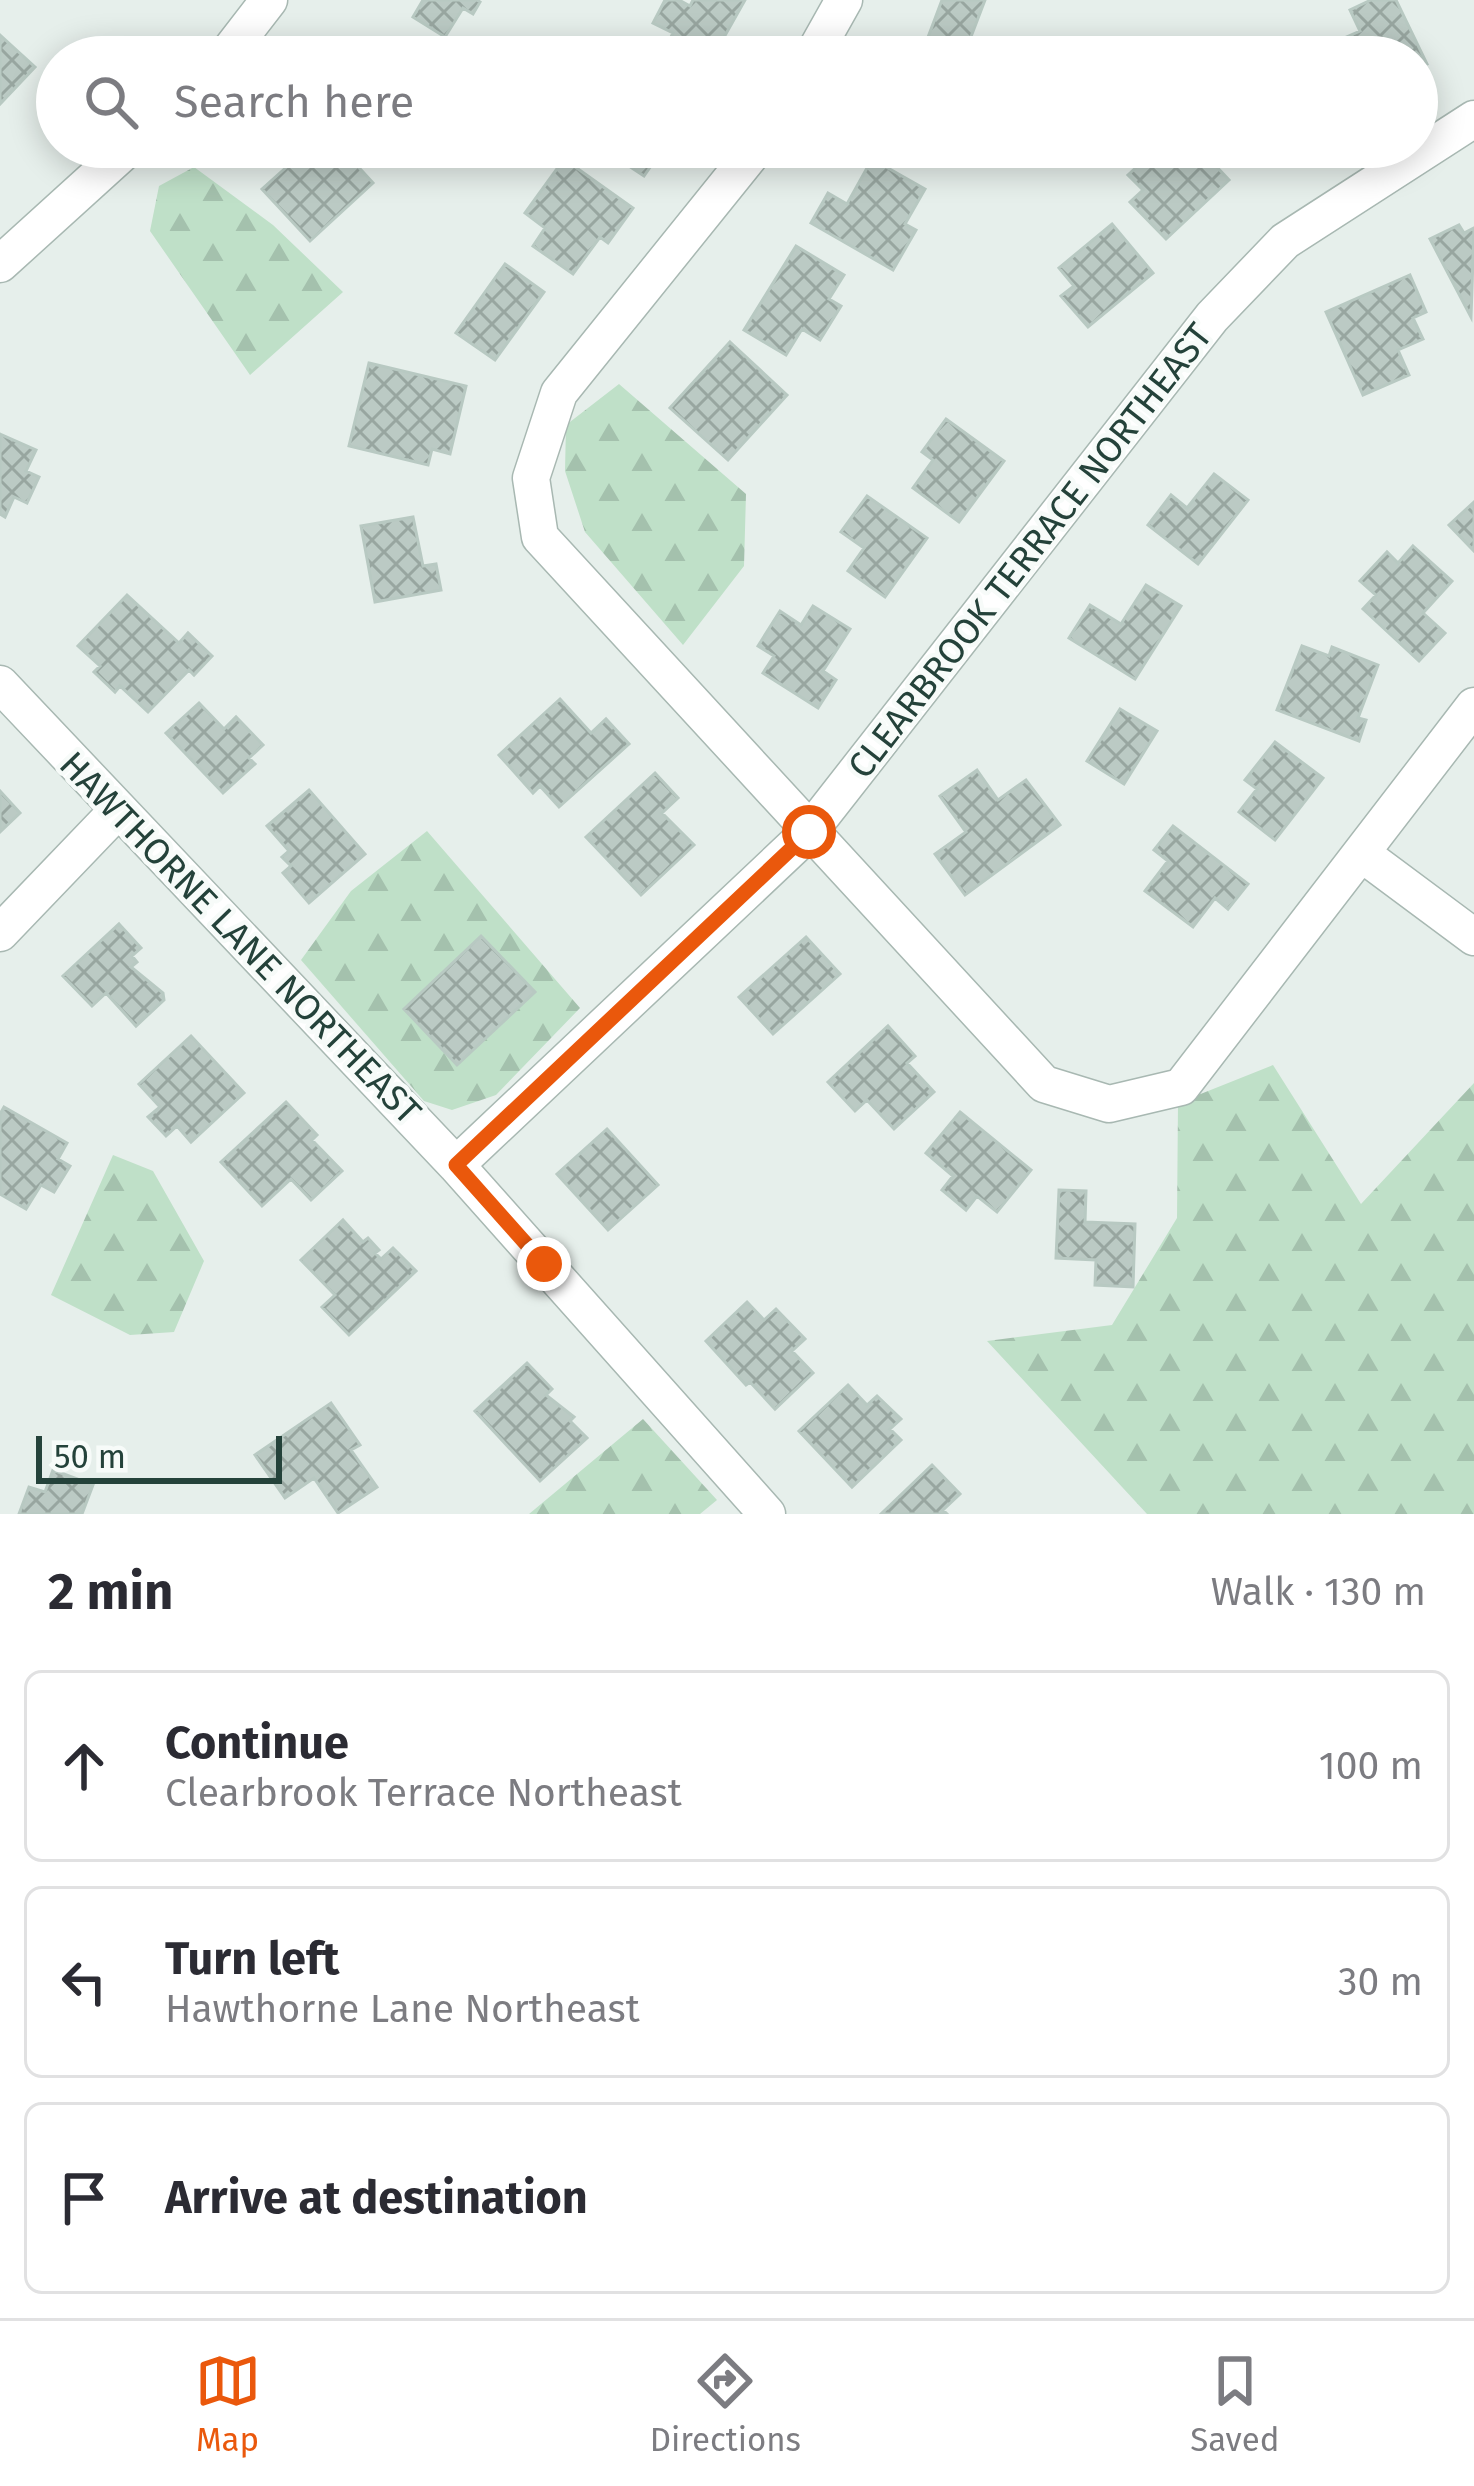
<!DOCTYPE html>
<html lang="en">
<head>
<meta charset="utf-8">
<style>
  body { margin:0; font-family:"Fira Sans",sans-serif; background:#f2f2f3; color:#2b2b33 }
  .scale { position:absolute; left:36px; bottom:30px; width:246px; box-sizing:border-box; padding-left:12px; border:6px solid #24423a; border-top:0; font-size:33px; line-height:42px; white-space:nowrap; color:#24423a; -webkit-text-stroke:9px #f7fbf9; paint-order:stroke }
  .stop { position:absolute; width:36px; height:36px; margin:-27px; border:9px solid #ea580c; border-radius:50%; background:#fff }
  .stop.end { background:#ea580c; border-color:#fff; box-shadow:0 3px 12px #0008 }
  .list { margin:0; padding:0; list-style:none }
  h2 { display:flex; justify-content:space-between; align-items:center; height:156px; margin:0; padding:0 48px; font-size:51px }
  h2 small { font-size:39px; font-weight:400; color:#7c7c81 }
  .list li { display:grid; grid-template-columns:78px 1fr auto; gap:36px; align-items:center; box-sizing:border-box; height:192px; margin:0 24px 24px; padding:0 24px; border:3px solid #e1e1e2; border-radius:18px }
  .list b { display:block; font-size:45px; white-space:nowrap }
  .list p { margin:0; font-size:39px; white-space:nowrap; color:#7c7c81 }
  .list em { font-size:39px; font-style:normal; color:#7c7c81 }
  .icon { flex:none; width:66px; height:66px; fill:none; stroke:currentColor; stroke-width:2; stroke-linecap:round; stroke-linejoin:round }
  .map { position:relative; flex:none; width:1474px; height:1514px; overflow:hidden }
  .search { position:absolute; background:#fff; box-shadow:0 6px 30px #0003; left:36px; right:36px; top:36px; height:132px; display:flex; align-items:center; gap:30px; box-sizing:border-box; padding:0 42px; border-radius:66px; color:#7c7c81; font-size:45px }
  .sheet { height:804px; background:#fff }
  nav { display:flex; justify-content:space-around; align-items:center; box-sizing:border-box; height:168px; border-top:3px solid #e1e1e2; background:#fff; font-size:33px; color:#7c7c81 }
  nav a { display:grid; justify-items:center; gap:6px }
  nav .on { color:#ea580c }
  .map>svg:first-child { display:block }
  .forest { fill:url(#forest-firs) }
  .building { fill:url(#building-cross-hatch); stroke:#b8c9c2; stroke-width:3 }
  .lines { fill:none; stroke-linecap:round; stroke-linejoin:round }
  .minor-casing { stroke:#a8b8b2; stroke-width:39 }
  .tertiary-casing { stroke:#a8b8b2; stroke-width:39 }
  .minor { stroke:#fff; stroke-width:36 }
  .tertiary { stroke:#fff; stroke-width:36 }
  .route { stroke:#ea580c; stroke-width:15 }
  .labels { text-anchor:middle; dominant-baseline:central; stroke-width:9; stroke-linejoin:round; paint-order:stroke }
  .street-label { font-size:36px; fill:#24423a; stroke:#f7fbf9 }
</style>
</head>
<body>
<div class="map">
<svg width="1474" height="1514" viewBox="0 0 1474 1514">
  <defs>
    <pattern id="forest-firs" width="22" height="20" patternUnits="userSpaceOnUse" patternTransform="scale(3)"><rect width="22" height="20" fill="#bfe0c8"/><path d="M5 1l3.5 6h-7zM16 11l3.5 6h-7z" fill="#a4c1ad"/></pattern>
    <pattern id="building-cross-hatch" width="8" height="8" patternUnits="userSpaceOnUse" patternTransform="scale(3)"><rect width="8" height="8" fill="#bbcac4"/><path d="M0 0l8 8M0 8l8-8" fill="none" stroke="#98a6a0"/></pattern>
  </defs>
  <rect width="100%" height="100%" fill="#e6efeb"/>
  <path class="forest" d="M194 167 273 225 343 292 250 375 150 231 159 186Z
    M619 384 746 494 744 566 683 645 585 532 565 471 566 425Z
    M427 831 580 1008 496 1095 452 1110 424 1101 301 960 351 891Z
    M1273 1065 1361 1204 1474 1083V1514H1147L987 1341 1112 1325 1177 1218 1178 1103Z
    M113 1155 153 1171 204 1261 174 1332 130 1335 51 1295Z
    M643 1419 717 1500 700 1514H529Z"/>
  <path class="building" d="M423 0H477L480 2 473 14 463 8 445 37 413 17Z
    M665 0H679L690 6 693 0H745L723 39 730 43 722 57H688L667 45 673 33 653 23Z
    M942 0H985L964 55 927 40Z
    M1371 0H1396L1427 64 1417 69V57H1331L1326 46 1360 31 1350 10Z
    M0 35 35 67 0 104Z
    M386 40 409 57H374Z
    M309 147H340L373 183 310 241 262 189Z
    M600 147H664L644 176Z
    M1158 147H1198L1229 180 1166 239 1130 202 1143 190 1128 175Z
    M1244 147H1287L1254 166Z
    M564 159 633 208 608 243 600 237 573 274 533 246 545 228 525 213Z
    M872 159 925 189 905 224 916 230 893 270 811 223 828 193 847 204Z
    M1112 224 1153 273 1088 327 1061 296 1074 286 1059 268Z
    M1459 225 1464 233 1474 228 1471 317 1430 239Z
    M796 246 844 275 829 299 841 306 820 340 802 329 786 355 744 330Z
    M505 264 544 292 495 360 456 333Z
    M1410 275 1426 312 1413 318 1423 339 1398 350 1409 375 1363 395 1326 312Z
    M730 342 787 395 728 460 670 408Z
    M369 363 466 386 450 454 432 449 428 465 349 446Z
    M946 419 1004 461 959 522 913 488 933 460 922 452Z
    M0 434 36 450 26 471 39 477 27 503 14 497 5 517 0 514Z
    M1214 474 1248 500 1198 564 1148 525 1171 495 1187 508Z
    M867 496 927 538 885 597 848 571 864 548 841 532Z
    M1474 502V551L1449 525Z
    M413 517 423 566 436 564 441 590 375 602 361 526Z
    M1413 546 1452 581 1423 613 1445 633 1419 661 1363 609 1376 595 1360 581 1387 552 1398 563Z
    M1146 585 1181 606 1135 679 1069 638 1090 605 1121 624Z
    M127 595 179 643 188 633 212 656 194 675 189 670 148 712 120 686 115 692 94 672 100 666 78 646Z
    M813 606 850 629 823 671 836 680 818 708 763 673 774 656 758 646 780 611 801 625Z
    M1302 646 1329 656 1332 647 1378 665 1358 718 1366 720 1359 741 1277 710Z
    M560 699 591 733 606 719 629 744 559 807 540 786 533 793 499 755Z
    M199 703 224 729 236 717 263 745 249 758 255 764 223 793 166 733Z
    M1120 709 1157 731 1124 784 1087 761Z
    M1275 742 1323 778 1275 840 1239 812 1257 789 1245 780Z
    M977 770 998 800 1026 780 1060 825 965 895 935 854 966 832 940 796Z
    M655 773 678 798 662 813 694 845 641 895 586 837Z
    M309 790 365 854 309 903 283 873 291 866 282 857 289 851 267 826Z
    M0 791 20 813 0 832Z
    M1173 826 1248 884 1228 909 1215 898 1193 927 1145 891 1168 861 1154 850Z
    M119 924 141 948 132 956 137 962 131 967 163 993 164 1000 136 1026 106 993 92 1006 63 976Z
    M481 936 535 992 457 1065 404 1009Z
    M806 937 840 974 773 1034 739 997Z
    M888 1026 915 1056 907 1063 934 1092 894 1129 867 1100 855 1111 828 1082Z
    M191 1036 244 1093 191 1142 177 1126 166 1136 148 1117 160 1107 139 1084Z
    M286 1102 317 1135 312 1140 342 1171 311 1200 291 1179 262 1206 221 1162Z
    M4 1107 67 1143 58 1159 70 1166 54 1192 41 1185 26 1209 0 1194V1114Z
    M960 1112 1031 1170 997 1212 977 1196 966 1210 942 1190 953 1176 926 1153Z
    M607 1129 658 1185 608 1230 557 1174Z
    M1059 1190 1086 1191 1085 1222 1135 1224 1133 1287 1095 1285 1096 1260 1056 1258Z
    M343 1220 363 1242 368 1238 379 1250 375 1253 381 1259 393 1248 416 1271 349 1335 322 1307 335 1295 301 1260Z
    M747 1302 764 1320 776 1309 805 1339 792 1351 813 1373 775 1409 750 1382 746 1385 706 1341Z
    M527 1363 552 1389 546 1395 574 1417 570 1421 587 1438 540 1481 475 1411Z
    M848 1385 867 1405 877 1396 901 1419 890 1429 901 1440 852 1487 799 1431Z
    M331 1403 360 1445 351 1450 377 1487 338 1513 314 1478 285 1498 255 1455Z
    M932 1465 960 1494 943 1510 947 1514H881Z
    M53 1470 93 1485 82 1514H19L29 1487 45 1492Z"/>
  <g class="lines">
    <g class="minor-casing">
      <path id="minor" d="M812 57 844 0
        M757 147 559 393 531 478 540 537 1044 1084 1109 1104 1181 1087 1474 706
        M0 684 456 1165 767 1514
        M1361 853 1474 937
        M0 933 118 810
        M456 1165 809 832 1212 317 1285 241 1474 119"/>
    </g>
    <g class="tertiary-casing">
      <path id="tertiary" d="M225 57 269 0
        M0 264 129 147"/>
    </g>
    <use href="#minor" class="minor"/>
    <use href="#tertiary" class="tertiary"/>
  </g>
  <g class="lines">
    <path class="route" d="M544 1264 456 1165 809 832"/>
  </g>
  <g class="labels">
    <g class="street-label">
      <text transform="translate(1030 551) rotate(-52)">CLEARBROOK TERRACE NORTHEAST</text>
      <text transform="translate(240 938) rotate(46)">HAWTHORNE LANE NORTHEAST</text>
    </g>
  </g>
</svg>
<div class="scale">50 m</div>
<div class="stop" style="left:809px;top:832px"></div>
<div class="stop end" style="left:544px;top:1264px"></div>
<div class="search"><svg class="icon" aria-label="search" viewBox="0 0 24 24"><circle cx="10" cy="10" r="6"/><path d="M15 15l6 6"/></svg>Search here</div>
</div>
<section class="sheet">
<h2>2 min<small>Walk · 130 m</small></h2>
<ul class="list">
<li><svg class="icon" aria-label="ahead" viewBox="0 0 24 24"><path d="M12 20V5M6 11l6-6 6 6"/></svg><div><b>Continue</b><p>Clearbrook Terrace Northeast</p></div><em>100 m</em></li>
<li><svg class="icon" aria-label="left" viewBox="0 0 24 24"><path d="M17 20v-9H6M10 6l-5 5 5 5"/></svg><div><b>Turn left</b><p>Hawthorne Lane Northeast</p></div><em>30 m</em></li>
<li><svg class="icon" aria-label="arrive" viewBox="0 0 24 24"><path d="M6 21V4h12l-3 4 3 4H6"/></svg><div><b>Arrive at destination</b></div></li>
</ul>
</section>
<nav>
<a class="on"><svg class="icon" aria-label="map" viewBox="0 0 24 24"><path d="M3 6l6-2 6 2 6-2v14l-6 2-6-2-6 2zM9 4v14M15 6v14"/></svg>Map</a>
<a><svg class="icon" aria-label="directions" viewBox="0 0 24 24"><path d="M12 3l9 9-9 9-9-9zM9 14v-3h6M13 9l2 2-2 2"/></svg>Directions</a>
<a><svg class="icon" aria-label="saved" viewBox="0 0 24 24"><path d="M7 4h10v16l-5-4-5 4z"/></svg>Saved</a>
</nav>
</body>
</html>
